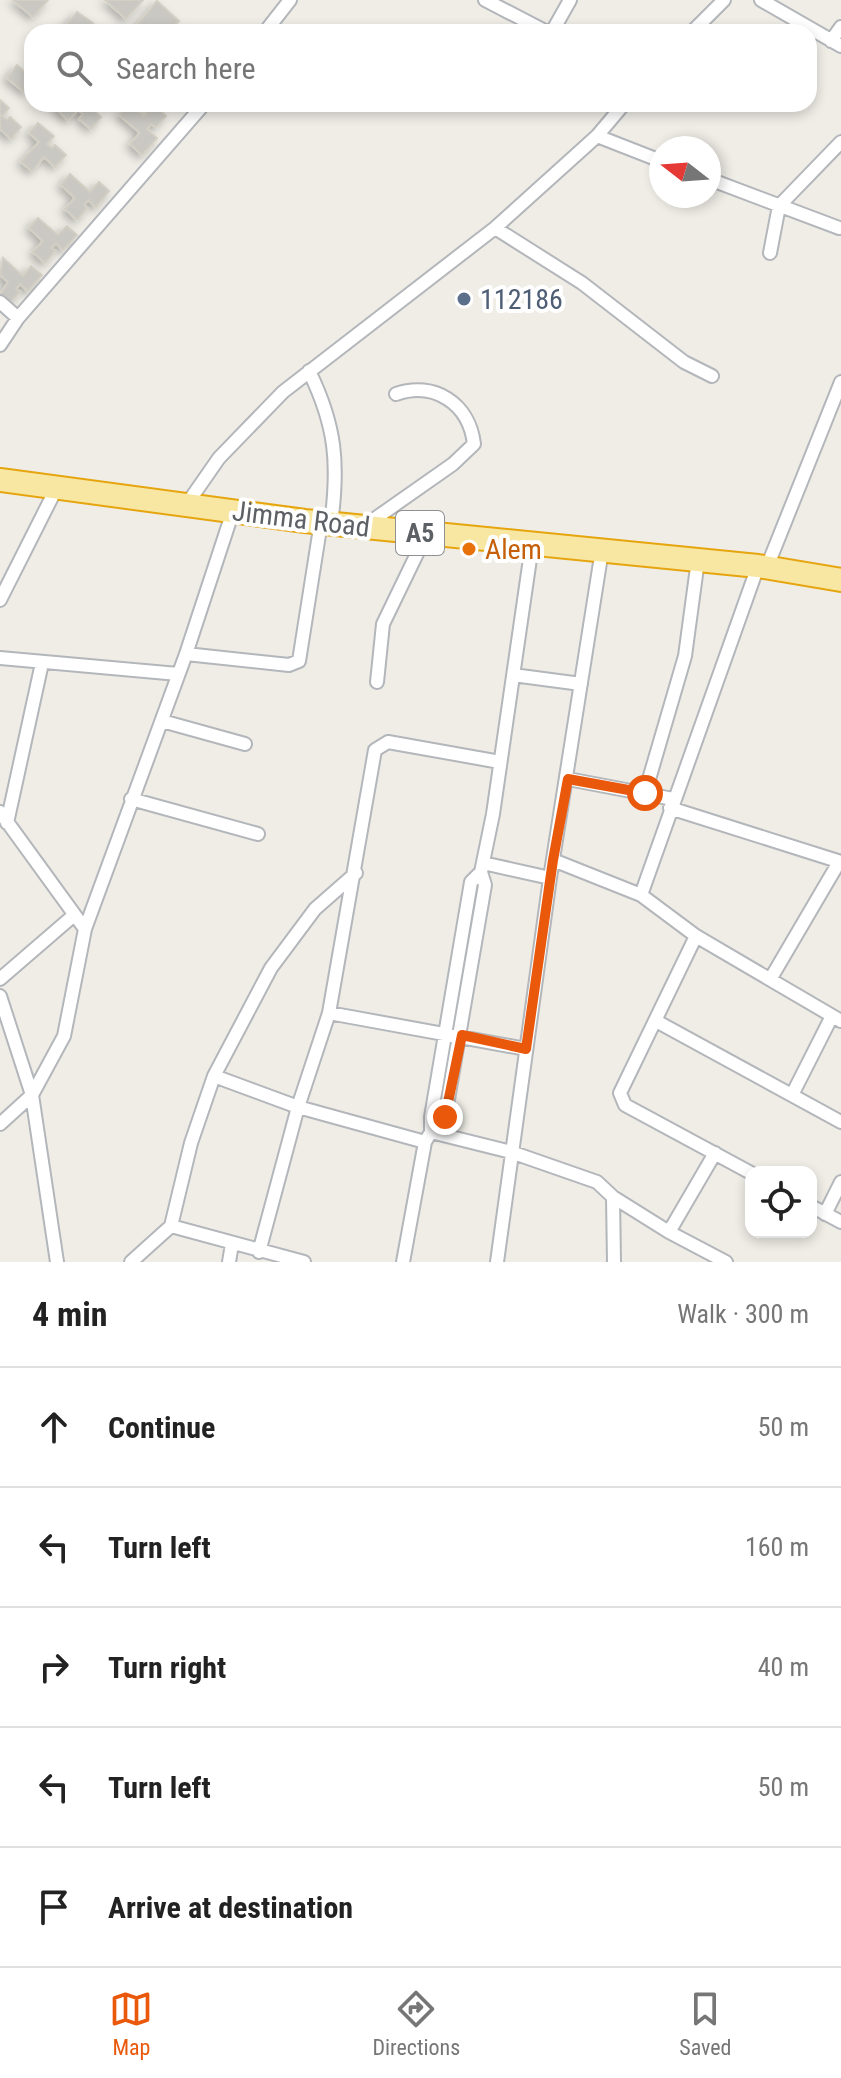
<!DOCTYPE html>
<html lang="en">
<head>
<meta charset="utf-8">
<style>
  body { margin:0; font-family:"Roboto Condensed",sans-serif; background:#f6f6f6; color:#222 }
  .controls { position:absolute; right:24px; bottom:24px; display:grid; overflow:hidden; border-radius:16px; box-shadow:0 4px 12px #0003 }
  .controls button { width:72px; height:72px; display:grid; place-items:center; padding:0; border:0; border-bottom:2px solid #e0e0e0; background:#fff; color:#222; font:40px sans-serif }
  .compass { position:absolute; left:649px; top:136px; width:72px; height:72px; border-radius:50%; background:#fff; box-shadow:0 4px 12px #0003; rotate:287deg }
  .stop { position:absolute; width:24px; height:24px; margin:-18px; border:6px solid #ea580c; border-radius:50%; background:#fff }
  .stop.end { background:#ea580c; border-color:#fff; box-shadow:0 2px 8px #0008 }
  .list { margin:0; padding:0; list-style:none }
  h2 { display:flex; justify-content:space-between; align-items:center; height:104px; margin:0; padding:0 32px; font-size:34px }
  h2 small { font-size:26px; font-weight:400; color:#767676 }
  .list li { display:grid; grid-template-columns:52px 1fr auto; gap:24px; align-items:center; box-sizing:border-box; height:120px; padding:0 32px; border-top:2px solid #e0e0e0 }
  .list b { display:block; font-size:30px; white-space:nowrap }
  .list em { font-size:26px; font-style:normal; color:#767676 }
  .icon { flex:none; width:44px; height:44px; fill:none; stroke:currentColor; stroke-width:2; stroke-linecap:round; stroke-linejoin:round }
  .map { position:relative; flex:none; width:841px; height:1262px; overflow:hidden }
  .search { position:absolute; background:#fff; box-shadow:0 4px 12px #0003; left:24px; right:24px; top:24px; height:88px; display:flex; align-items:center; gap:20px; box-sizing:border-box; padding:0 28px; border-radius:24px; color:#767676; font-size:30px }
  .sheet { height:704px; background:#fff }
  nav { display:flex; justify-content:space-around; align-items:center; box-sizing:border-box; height:112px; border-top:2px solid #e0e0e0; background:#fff; font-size:22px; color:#767676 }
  nav a { display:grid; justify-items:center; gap:4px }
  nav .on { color:#ea580c }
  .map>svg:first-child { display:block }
  .building { fill:#cac8c2; stroke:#d3cfc4; stroke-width:2; filter:url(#shadow) }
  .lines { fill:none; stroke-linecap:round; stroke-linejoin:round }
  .minor-casing { stroke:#b3b6ba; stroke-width:16 }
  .trunk-casing { stroke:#e6a50f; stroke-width:26 }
  .minor { stroke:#fff; stroke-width:12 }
  .trunk { stroke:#f8e7a2; stroke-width:22 }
  .route { stroke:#ea580c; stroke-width:10 }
  .service-dot { fill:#5c6f8a; stroke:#fff; stroke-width:3 }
  .food-dot { fill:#e8710a; stroke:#fff; stroke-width:3 }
  .labels { text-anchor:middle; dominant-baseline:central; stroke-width:8; stroke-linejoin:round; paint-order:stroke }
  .shield { fill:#fff; stroke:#8e9093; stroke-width:2 }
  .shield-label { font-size:26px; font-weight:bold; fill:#5d6165 }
  .service-label { font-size:28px; fill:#4e5e75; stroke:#fff; text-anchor:start }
  .street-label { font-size:28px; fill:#5d6165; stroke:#fff }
  .food-label { font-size:28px; fill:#c56008; stroke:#fff; text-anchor:start }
</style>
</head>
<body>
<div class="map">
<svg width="841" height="1262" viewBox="0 0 841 1262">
  <defs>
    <filter id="shadow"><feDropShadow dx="-3.5" dy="3.5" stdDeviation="4" flood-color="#0004"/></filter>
  </defs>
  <rect width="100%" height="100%" fill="#efede6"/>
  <path class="building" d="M13 0H48L33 17Z
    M105 0H143L126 19Z
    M157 1 179 21 169 32H141L135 27Z
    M77 12 93 23 98 32H60Z
    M17 65 28 75 32 70V83L24 92 7 78Z
    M0 100 9 108 2 116 7 120 10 117 21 127 11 139 0 129Z
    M53 104H93L90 107 101 117 91 129 79 119 83 114 78 110 68 121Z
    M130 104 144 116 154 105 166 116 156 127 151 124 147 129 157 138 142 155 130 144 140 133 119 115Z
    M38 123 54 136 47 144 52 148 55 145 66 155 55 167 44 157 32 171 21 162 39 142 29 133Z
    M70 174 90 192 99 182 109 191 96 207 88 200 84 205 87 208 77 220 65 209 75 198 61 185Z
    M38 218 58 235 67 226 77 235 63 250 56 243 51 248 55 251 45 263 33 252 43 241 29 228Z
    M3 258 23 276 31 266 42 275 28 291 20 284 16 289 20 292 10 303 0 295 8 282 0 275Z"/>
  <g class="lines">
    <g class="minor-casing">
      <path id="minor" d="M485 0 547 32
        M761 0 841 46
        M265 32 290 0
        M552 32 570 0
        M692 32 724 0
        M831 41 841 27
        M597 136 661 161
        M709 179 839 228
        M495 228 582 283 684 362 712 376
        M770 253 779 206 841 142
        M0 302 18 318
        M0 345 18 318 204 104
        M309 371C336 426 339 464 331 524
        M187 504 219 458 283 392 495 228 597 136 624 104
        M366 525 453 464 474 444C469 403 434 381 396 394
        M767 567 841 382
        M0 600 57 487
        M186 654 289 665 299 661 321 522
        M0 658 178 674
        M513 675 581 684
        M377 682 383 624 427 533
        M162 721 245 744
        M568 779 673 799
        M645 793 685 656 698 560
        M131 799 258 834
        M670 808 841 862
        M0 812 85 929
        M7 823 42 663
        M553 860 641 895 696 936 841 1021
        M483 863 550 878
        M481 872 485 885 445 1117 431 1132V1117L471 882Z
        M481 872 493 814 532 545
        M641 895 758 566
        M696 936 620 1093 625 1105 751 1173
        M771 978 839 862
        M0 979 73 916
        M0 996 32 1095 57 1262
        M329 1013 526 1049
        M656 1021 841 1122
        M214 1076 298 1107 425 1142
        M792 1095 832 1016
        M0 1124 32 1095 64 1036 85 929 186 654 233 511
        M613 1197 614 1262
        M811 1206 841 1222
        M825 1214 841 1182
        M171 1226 304 1262
        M669 1232 715 1153
        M259 1252 298 1107 329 1013 375 750 388 742 500 762
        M131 1262 171 1226 191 1143 214 1076 271 968 315 909 356 873
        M229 1262 232 1244
        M403 1262 425 1142 431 1132 511 1152 597 1182 613 1197 669 1232 726 1262
        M497 1262 550 878 602 550"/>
    </g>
    <g class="trunk-casing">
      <path id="trunk" d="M0 480 305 521 758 566 841 580"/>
    </g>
    <use href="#minor" class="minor"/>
    <use href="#trunk" class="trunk"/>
  </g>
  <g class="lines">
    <path class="route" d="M445 1117 462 1035 526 1049 553 860 568 779 645 793"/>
  </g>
  <circle class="service-dot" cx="464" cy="299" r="8"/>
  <circle class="food-dot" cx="469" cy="549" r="8"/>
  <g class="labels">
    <rect class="shield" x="396" y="511" width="48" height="44" rx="6"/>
    <g class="shield-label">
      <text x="420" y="533">A5</text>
    </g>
    <g class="service-label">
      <text x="480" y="299">112186</text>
    </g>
    <g class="street-label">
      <text transform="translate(301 519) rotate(7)">Jimma Road</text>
    </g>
    <g class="food-label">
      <text x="485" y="549">Alem</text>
    </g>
  </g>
</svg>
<div class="controls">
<button><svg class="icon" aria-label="locate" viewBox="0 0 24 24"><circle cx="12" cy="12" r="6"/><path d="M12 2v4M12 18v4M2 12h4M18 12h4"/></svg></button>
</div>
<svg class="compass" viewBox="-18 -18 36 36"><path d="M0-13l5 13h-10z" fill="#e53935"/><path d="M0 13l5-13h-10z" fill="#767676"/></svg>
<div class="stop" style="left:645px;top:793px"></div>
<div class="stop end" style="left:445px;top:1117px"></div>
<div class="search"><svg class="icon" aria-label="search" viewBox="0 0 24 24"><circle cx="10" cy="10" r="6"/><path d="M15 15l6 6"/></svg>Search here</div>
</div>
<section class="sheet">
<h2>4 min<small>Walk · 300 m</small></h2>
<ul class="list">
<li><svg class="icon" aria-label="ahead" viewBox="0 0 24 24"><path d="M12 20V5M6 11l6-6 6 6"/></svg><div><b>Continue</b></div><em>50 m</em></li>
<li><svg class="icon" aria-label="left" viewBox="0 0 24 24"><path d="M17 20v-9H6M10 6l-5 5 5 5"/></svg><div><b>Turn left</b></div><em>160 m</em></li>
<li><svg class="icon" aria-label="right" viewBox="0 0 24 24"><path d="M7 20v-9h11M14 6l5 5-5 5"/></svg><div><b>Turn right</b></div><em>40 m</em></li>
<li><svg class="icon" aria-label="left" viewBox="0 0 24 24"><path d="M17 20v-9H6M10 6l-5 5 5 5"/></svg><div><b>Turn left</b></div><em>50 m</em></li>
<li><svg class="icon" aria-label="arrive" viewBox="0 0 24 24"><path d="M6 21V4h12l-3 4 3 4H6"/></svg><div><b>Arrive at destination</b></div></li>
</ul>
</section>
<nav>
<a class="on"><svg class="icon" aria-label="map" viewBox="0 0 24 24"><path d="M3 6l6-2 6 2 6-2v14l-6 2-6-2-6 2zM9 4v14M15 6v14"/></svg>Map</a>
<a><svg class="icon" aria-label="directions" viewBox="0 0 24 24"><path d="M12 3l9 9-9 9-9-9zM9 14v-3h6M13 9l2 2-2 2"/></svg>Directions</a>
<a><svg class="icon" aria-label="saved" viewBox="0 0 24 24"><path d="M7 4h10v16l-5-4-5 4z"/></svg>Saved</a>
</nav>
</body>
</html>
